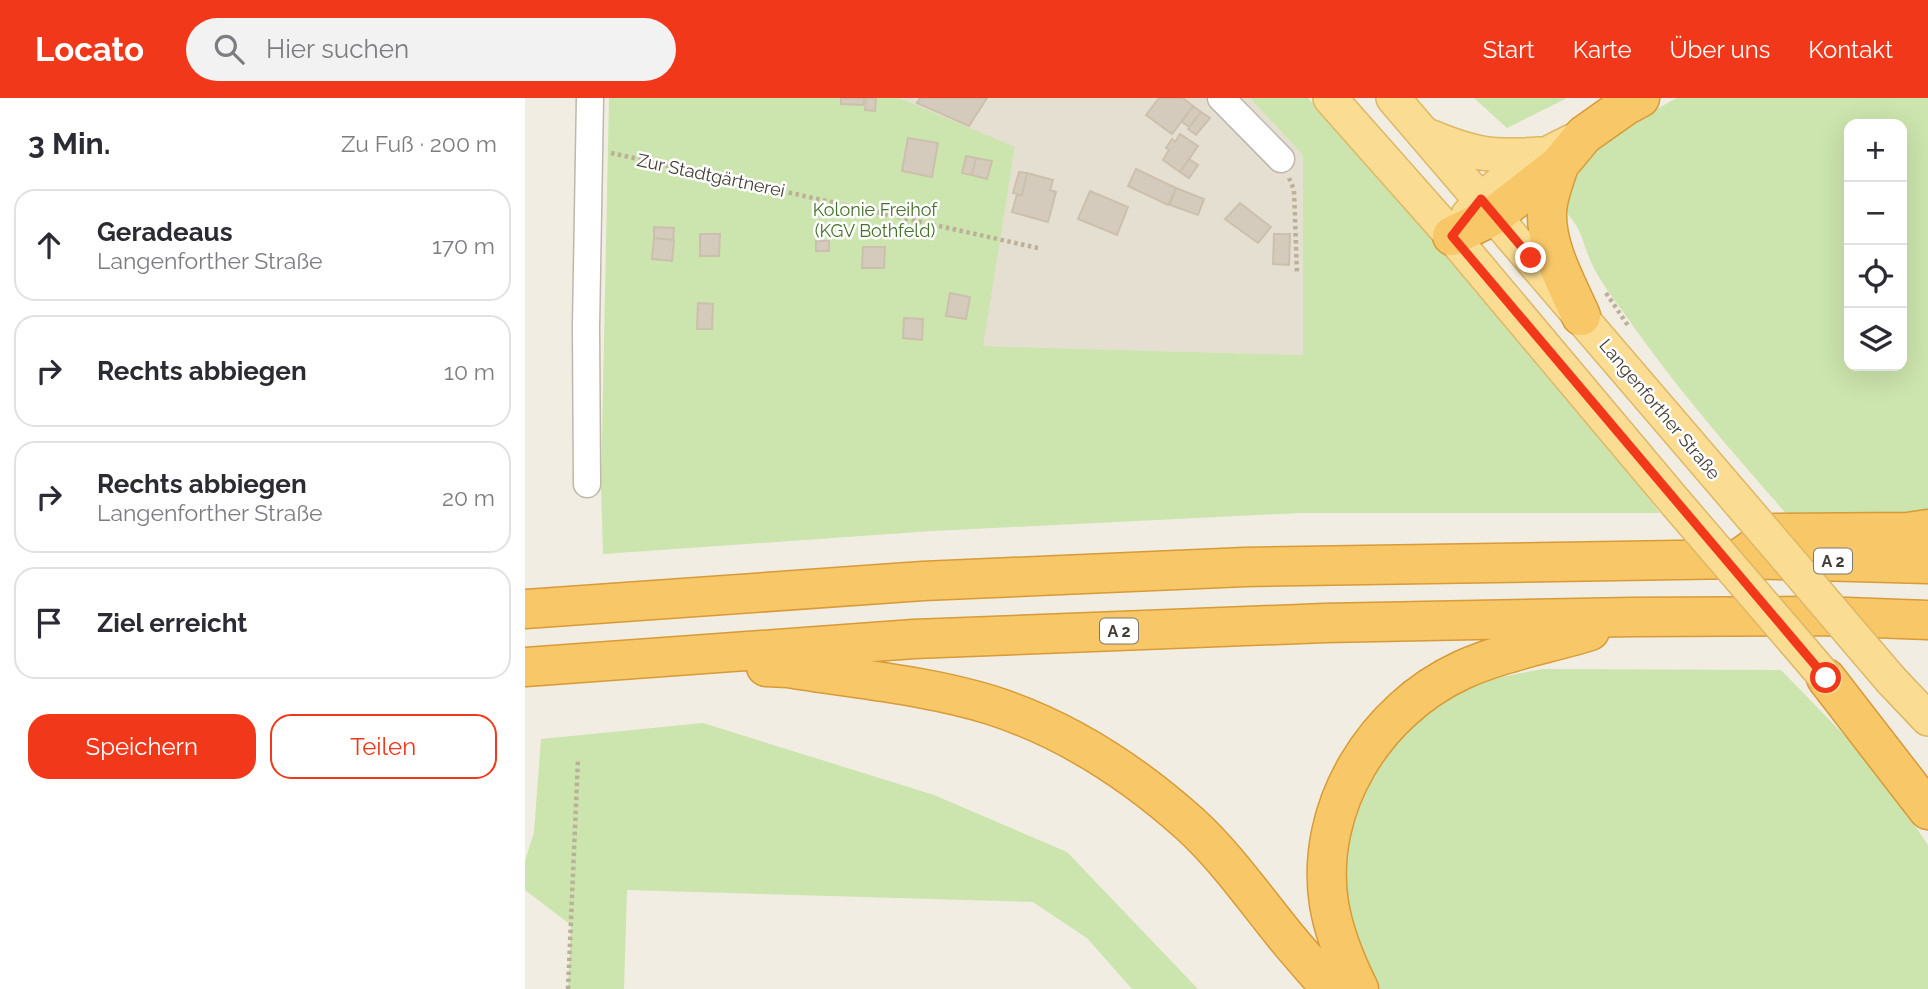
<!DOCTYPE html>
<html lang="de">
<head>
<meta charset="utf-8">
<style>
  body { margin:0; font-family:Raleway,sans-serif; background:#f2f2f3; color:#2b2b33 }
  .controls { position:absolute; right:21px; top:21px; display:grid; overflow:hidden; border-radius:14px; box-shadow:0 7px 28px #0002 }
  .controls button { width:63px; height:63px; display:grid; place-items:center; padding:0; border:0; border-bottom:2px solid #e1e1e2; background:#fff; color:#2b2b33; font:35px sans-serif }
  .stop { position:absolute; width:21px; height:21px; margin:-16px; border:5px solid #f2381a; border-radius:50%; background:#fff }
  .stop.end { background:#f2381a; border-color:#fff; box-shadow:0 2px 7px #0008 }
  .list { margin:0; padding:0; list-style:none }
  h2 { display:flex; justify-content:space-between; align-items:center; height:91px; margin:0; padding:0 28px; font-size:30px }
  h2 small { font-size:23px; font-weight:400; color:#7c7c81 }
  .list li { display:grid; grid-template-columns:46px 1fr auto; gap:21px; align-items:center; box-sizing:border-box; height:112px; margin:0 14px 14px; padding:0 14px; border:2px solid #e1e1e2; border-radius:21px }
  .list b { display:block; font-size:26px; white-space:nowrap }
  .list p { margin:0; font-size:23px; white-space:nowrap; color:#7c7c81 }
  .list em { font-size:23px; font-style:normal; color:#7c7c81 }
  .actions { display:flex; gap:14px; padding:21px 28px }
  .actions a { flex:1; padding:16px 0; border:2px solid #f2381a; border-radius:21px; text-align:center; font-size:24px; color:#f2381a }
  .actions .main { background:#f2381a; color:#fff }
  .icon { flex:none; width:38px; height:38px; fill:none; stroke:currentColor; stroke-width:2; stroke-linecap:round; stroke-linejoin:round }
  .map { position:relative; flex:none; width:1403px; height:891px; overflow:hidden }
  header { display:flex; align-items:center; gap:42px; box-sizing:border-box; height:98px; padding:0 35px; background:#f2381a; color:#fff }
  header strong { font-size:33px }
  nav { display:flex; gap:38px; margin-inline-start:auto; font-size:24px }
  .search { width:490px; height:63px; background:#f2f2f3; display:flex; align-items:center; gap:18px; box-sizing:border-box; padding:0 24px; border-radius:38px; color:#7c7c81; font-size:26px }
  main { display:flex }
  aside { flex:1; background:#fff }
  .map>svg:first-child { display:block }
  .residential { fill:#e5dfd2 }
  .green { fill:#cce4ad; fill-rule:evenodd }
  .building { fill:#d5cbbc; stroke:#ccc0ad; stroke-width:2 }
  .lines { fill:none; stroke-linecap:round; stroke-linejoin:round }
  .minor-casing { stroke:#bfb7aa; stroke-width:29 }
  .major-casing { stroke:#deb864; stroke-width:36 }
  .highway-casing { stroke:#d79b38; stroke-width:41 }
  .path { stroke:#bdb098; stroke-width:4.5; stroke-dasharray:3.5 3.5; stroke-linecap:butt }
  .minor { stroke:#fff; stroke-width:26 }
  .major { stroke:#fadc93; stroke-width:33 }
  .highway { stroke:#f8c767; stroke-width:38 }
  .major-bridge-casing { stroke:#deb864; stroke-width:36; stroke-linecap:butt }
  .major-bridge { stroke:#fadc93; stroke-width:33 }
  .route { stroke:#f2381a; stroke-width:9 }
  .labels { text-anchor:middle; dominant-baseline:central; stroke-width:5; stroke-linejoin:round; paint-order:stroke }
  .shield { fill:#fff; stroke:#7b7771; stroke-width:2 }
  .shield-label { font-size:16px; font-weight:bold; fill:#433d34 }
  .street-label { font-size:18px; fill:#433d34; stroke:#fff }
  .park-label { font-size:18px; fill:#46712a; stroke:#fff }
</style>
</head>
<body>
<header>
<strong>Locato</strong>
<div class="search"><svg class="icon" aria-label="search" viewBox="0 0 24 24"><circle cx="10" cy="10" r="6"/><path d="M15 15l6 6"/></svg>Hier suchen</div>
<nav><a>Start</a><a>Karte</a><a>Über uns</a><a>Kontakt</a></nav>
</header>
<main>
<aside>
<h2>3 Min.<small>Zu Fuß · 200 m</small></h2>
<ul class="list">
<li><svg class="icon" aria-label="ahead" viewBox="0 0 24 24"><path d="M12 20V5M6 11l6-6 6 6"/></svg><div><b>Geradeaus</b><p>Langenforther Straße</p></div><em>170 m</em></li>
<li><svg class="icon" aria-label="right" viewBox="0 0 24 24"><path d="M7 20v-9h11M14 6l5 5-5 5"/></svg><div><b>Rechts abbiegen</b></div><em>10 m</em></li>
<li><svg class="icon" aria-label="right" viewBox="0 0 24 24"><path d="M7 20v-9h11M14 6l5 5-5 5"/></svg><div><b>Rechts abbiegen</b><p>Langenforther Straße</p></div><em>20 m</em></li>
<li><svg class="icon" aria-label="arrive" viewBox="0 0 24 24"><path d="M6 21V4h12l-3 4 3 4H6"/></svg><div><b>Ziel erreicht</b></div></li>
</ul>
<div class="actions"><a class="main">Speichern</a><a>Teilen</a></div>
</aside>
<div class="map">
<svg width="1403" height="891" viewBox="0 0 1403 891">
  <rect width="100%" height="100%" fill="#f1ede3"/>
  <path class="residential" d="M374 0H725L778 57V257L457 248 490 50Z"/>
  <path class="green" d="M84 0H374L490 49 458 248 778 257V57L725 0H783L988 230 1135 415H774L407 433 78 456 76 389Z
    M949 0H1042L982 30Z
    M1152 0H1403V414L1265 420C1208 355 1150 289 1101 218 1089 201 1074 182 1066 164 1055 138 1058 131 1036 109 1040 99 1042 87 1048 78 1067 46 1120 17 1152 0ZM1324 26H1377V268H1324Z
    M1018 571 1256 572 1321 639 1369 697 1403 747V891H846L816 806 820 726 874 629 949 584Z
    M178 625 409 697 542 754 673 891H607L562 840 508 804 102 792 99 891H43L46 827 0 792V763L9 734 16 641Z"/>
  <path class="building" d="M316 0H339L338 7 316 6Z
    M341 0H351L350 13 340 12Z
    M395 0H462L444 28 392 5Z
    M634 0H658L668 8 647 36 621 17Z
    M668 8 676 14 664 29 657 24Z
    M676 14 685 20 671 37 663 31Z
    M655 36 673 48 655 74 638 62 644 52 641 50 647 41 650 44Z
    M383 40 413 45 407 79 377 73Z
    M441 58 451 60 447 77 437 75Z
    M451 60 467 63 462 81 447 77Z
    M664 61 673 67 664 80 655 74Z
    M611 71 651 90 643 107 603 88Z
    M494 74 502 75 497 97 488 95Z
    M502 75 528 82 525 92 531 94 523 124 487 114 492 96 497 97Z
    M651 90 679 101 673 117 645 107Z
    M565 93 603 109 592 137 553 121Z
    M715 105 746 129 733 145 700 121Z
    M129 129 149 130 148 142 129 140Z
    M175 136H195L194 158H175Z
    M749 136H765L764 167 748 166Z
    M129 140 149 142 147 163 127 161Z
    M291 143H304V153H291Z
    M338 149H360L359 170H337Z
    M425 195 445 199 441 221 421 218Z
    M173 205 188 206 187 231H172Z
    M379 220 398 221 397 242 378 240Z"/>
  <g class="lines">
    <g class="minor-casing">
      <path id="minor" d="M696 0 756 61
        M62 386 61 229 65 0"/>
    </g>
    <g class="major-casing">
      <path id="major" d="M805 0 927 138 1151 405
        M868 0 1215 405
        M904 38C950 57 965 59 1015 56
        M943 117C971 82 1008 62 1047 43
        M1366 582 1403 621"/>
    </g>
    <g class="highway-casing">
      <path id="highway" d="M1034 67C1030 82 1022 99 1022 115 1021 150 1042 186 1056 218
        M927 138 970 117 1034 67 1059 37 1100 8 1115 0
        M1218 458 1250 435 1383 434 1403 431
        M0 511 398 483 720 469 1214 461 1403 466
        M0 569 389 541 800 525 1107 519 1295 518 1403 522
        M241 569 263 570C330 581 401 587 466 607 541 631 607 674 665 726 700 758 728 798 758 835 773 854 790 872 806 891
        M1301 580 1403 712
        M834 891C821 865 809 835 804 806 789 709 850 612 937 572 977 554 1023 546 1065 533"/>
    </g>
    <path class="path" d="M86 55 513 150
      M764 80 769 92 772 176
      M1081 195 1104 229
      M43 891 53 661"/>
    <use href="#minor" class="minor"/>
    <use href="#major" class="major"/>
    <use href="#highway" class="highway"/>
    <g class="major-bridge-casing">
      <path id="major-bridge" d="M1151 405 1301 580
        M1215 405 1366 582"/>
    </g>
    <use href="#major-bridge" class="major-bridge"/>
  </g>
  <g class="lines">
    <path class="route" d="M1006 160 956 101 927 138 1301 580"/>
  </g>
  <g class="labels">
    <g class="shield">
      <rect x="1289" y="450.5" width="38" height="25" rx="5"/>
      <rect x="575" y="520.5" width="38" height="25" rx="5"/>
    </g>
    <g class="shield-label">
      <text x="1308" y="463">A 2</text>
      <text x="594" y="533">A 2</text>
    </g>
    <g class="street-label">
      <text transform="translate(186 77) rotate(12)">Zur Stadtgärtnerei</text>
      <text transform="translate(1135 311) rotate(50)">Langenforther Straße</text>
    </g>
    <g class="park-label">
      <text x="350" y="111">Kolonie Freihof<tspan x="350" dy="21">(KGV Bothfeld)</tspan></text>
    </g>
  </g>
</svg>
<div class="controls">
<button>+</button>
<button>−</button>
<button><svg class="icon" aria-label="locate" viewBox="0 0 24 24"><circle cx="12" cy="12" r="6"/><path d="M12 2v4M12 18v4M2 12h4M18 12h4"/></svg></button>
<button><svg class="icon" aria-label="layers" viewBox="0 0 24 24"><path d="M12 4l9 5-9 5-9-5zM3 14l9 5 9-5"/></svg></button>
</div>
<div class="stop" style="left:1301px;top:580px"></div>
<div class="stop end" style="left:1006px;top:160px"></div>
</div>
</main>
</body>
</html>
